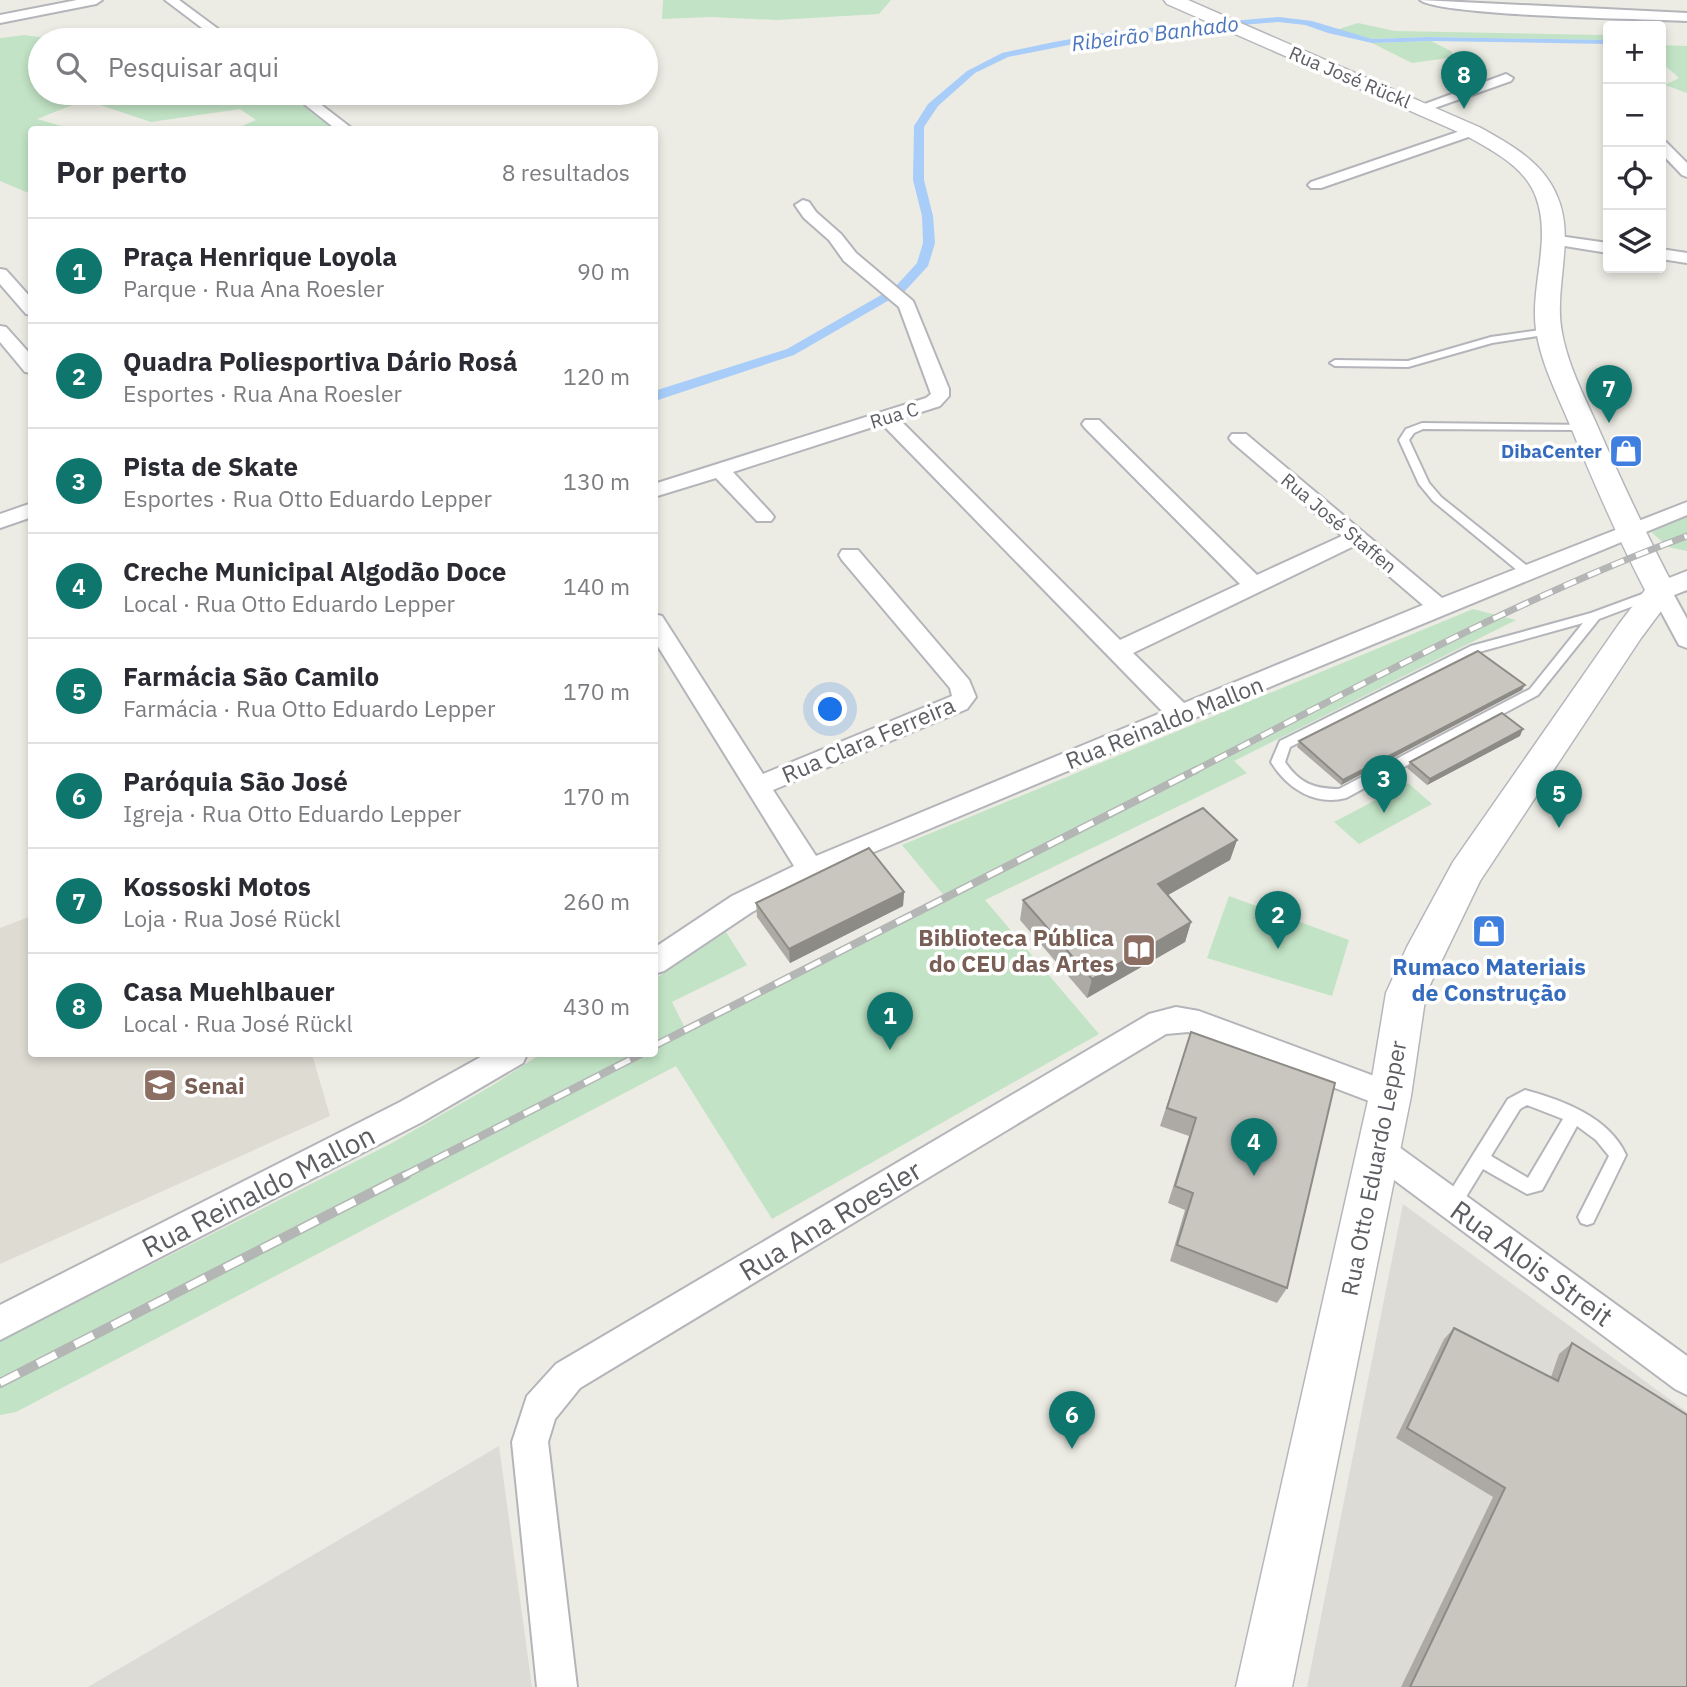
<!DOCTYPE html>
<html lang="pt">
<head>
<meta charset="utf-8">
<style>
  body { margin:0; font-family:"IBM Plex Sans",sans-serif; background:#f7f7f7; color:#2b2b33 }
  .controls { position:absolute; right:21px; top:21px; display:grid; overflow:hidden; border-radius:7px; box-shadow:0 4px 10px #0003 }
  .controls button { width:63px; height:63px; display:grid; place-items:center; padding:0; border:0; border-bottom:2px solid #e1e1e2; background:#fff; color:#2b2b33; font:35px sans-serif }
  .you { position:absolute; left:831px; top:710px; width:24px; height:24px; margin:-18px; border:5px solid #fff; border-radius:50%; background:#1a73e8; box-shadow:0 0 0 10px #1a73e833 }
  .badge { display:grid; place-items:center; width:46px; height:46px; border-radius:50%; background:#0f766e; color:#fff; font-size:23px; font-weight:700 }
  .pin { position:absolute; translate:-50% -58px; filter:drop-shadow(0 2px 4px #0008) }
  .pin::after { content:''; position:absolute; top:37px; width:24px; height:21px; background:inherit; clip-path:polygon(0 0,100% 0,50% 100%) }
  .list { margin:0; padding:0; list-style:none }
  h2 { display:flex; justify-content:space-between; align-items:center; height:91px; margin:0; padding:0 28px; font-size:30px }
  h2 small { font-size:23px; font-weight:400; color:#7c7c81 }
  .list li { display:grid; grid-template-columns:46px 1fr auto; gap:21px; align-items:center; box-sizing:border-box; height:105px; padding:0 28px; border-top:2px solid #e1e1e2 }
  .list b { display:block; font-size:26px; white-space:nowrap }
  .list p { margin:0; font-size:23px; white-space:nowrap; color:#7c7c81 }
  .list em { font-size:23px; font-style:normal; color:#7c7c81 }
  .icon { flex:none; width:38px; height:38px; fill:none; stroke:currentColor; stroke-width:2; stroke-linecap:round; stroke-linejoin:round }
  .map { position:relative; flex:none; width:1687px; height:1687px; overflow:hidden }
  .search { position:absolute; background:#fff; box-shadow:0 4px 10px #0003; left:28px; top:28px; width:630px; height:77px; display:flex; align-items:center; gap:18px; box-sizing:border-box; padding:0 24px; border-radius:38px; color:#7c7c81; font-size:26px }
  .panel { position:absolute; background:#fff; box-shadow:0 4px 10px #0003; left:28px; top:126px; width:630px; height:931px; border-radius:7px }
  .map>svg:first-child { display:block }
  .industrial { fill:#dcdbd6 }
  .education { fill:#dddbd2 }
  .green { fill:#c2e3c5 }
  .water { fill:#a8cdf9 }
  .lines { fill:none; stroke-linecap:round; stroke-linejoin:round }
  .service-casing { stroke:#b4b5ba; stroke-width:4 }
  .minor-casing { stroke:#b4b5ba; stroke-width:4 }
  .tertiary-casing { stroke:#b4b5ba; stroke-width:4 }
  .secondary-casing { stroke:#b5b7bd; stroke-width:3 }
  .service { fill:#fff; fill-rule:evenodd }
  .minor { fill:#fff; fill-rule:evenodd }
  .tertiary { fill:#fff; fill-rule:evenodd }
  .secondary { fill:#fff; fill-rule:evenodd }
  .rail-far2-casing { stroke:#b4b5b5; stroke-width:7 }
  .rail-far1-casing { stroke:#b4b5b5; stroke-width:8 }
  .rail-casing { stroke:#b4b5b5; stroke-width:10 }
  .rail-far2 { stroke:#fff; stroke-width:4.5; stroke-dasharray:13; stroke-linecap:butt }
  .rail-far1 { stroke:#fff; stroke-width:5; stroke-dasharray:17; stroke-linecap:butt }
  .rail { stroke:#fff; stroke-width:7; stroke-dasharray:21; stroke-linecap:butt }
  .wall { fill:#adaaa5 }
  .shaded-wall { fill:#8d8b86 }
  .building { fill:#c9c6c0; stroke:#8d8b86; stroke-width:2 }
  .labels { text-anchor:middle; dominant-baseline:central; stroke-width:7; stroke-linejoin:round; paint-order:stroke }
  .far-street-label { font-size:19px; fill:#5c5e63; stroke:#fff }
  .far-shop-label { font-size:19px; font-weight:bold; fill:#366cbe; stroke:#fff; text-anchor:end }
  .far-water-label { font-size:21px; font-style:italic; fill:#4c76bb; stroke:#fff }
  .street-label { font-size:23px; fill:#5c5e63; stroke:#fff }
  .education-label { font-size:23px; font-weight:bold; fill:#785e54; stroke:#fff; text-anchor:end }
  .shop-label { font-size:23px; font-weight:bold; fill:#366cbe; stroke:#fff }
  .near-street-label { font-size:28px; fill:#5c5e63; stroke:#fff }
</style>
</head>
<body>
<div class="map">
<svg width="1687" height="1687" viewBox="0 0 1687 1687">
  <rect width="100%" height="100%" fill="#edece4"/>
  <path class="industrial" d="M1403 1204 1687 1412V1687H1307Z
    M499 1446 532 1687H88Z"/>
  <path class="education" d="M31 916 32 1054H312L330 1116 0 1264V928Z"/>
  <path class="green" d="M663 0H891L879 14 777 20 711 17 662 19Z
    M1358 23 1395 31 1608 35V40L1428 37 1372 39 1336 30Z
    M25 35 58 40H40V93H285L334 129H235L256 120 240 109 151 122 85 100 37 119 72 129 32 130 31 194 0 181V38Z
    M1431 41 1451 51 1455 57 1412 63 1372 43Z
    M1661 45 1687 46V93L1665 85 1679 78 1661 62Z
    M1687 515V551L1668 547 1649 530Z
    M1473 609 1516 620 1234 761 1247 773 985 900 1099 1034 772 1219 676 1066 16 1412 0 1415V1341L392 1143 493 1085 541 1054H654L655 979 726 932 747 965 672 1002 686 1030 946 898 902 845Z
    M1408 783 1432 804 1359 844 1334 822Z
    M1229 896 1349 940 1332 996 1207 958Z"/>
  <path class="water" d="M1279 17 1312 21 1372 39 1428 37 1608 40V44L1431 41 1372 43 1328 33 1305 25 1278 22 1119 35 1008 57 975 73 938 106 924 127V180L933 216 935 243 928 266 905 291 794 355 655 401 654 391 787 349 895 287 917 263 923 243 922 216 913 180 914 126 928 104 967 71 1002 53 1054 42 1116 31Z"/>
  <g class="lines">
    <g class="service-casing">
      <path id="service" d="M1548 329 1553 332 1551 334 1492 343 1408 367 1335 366 1330 363 1335 360 1408 361 1491 337Z
        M1422 423 1588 425V429L1584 430 1423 429 1414 433 1409 440 1429 483 1441 497 1531 569V575H1523L1433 501 1419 484 1399 440 1406 429Z
        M1656 589 1662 593 1660 596 1599 619 1538 695 1346 798C1314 806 1287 788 1271 762L1280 741 1471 646 1591 613ZM1583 623 1530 689 1339 789C1314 789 1299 783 1285 762L1290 747 1479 652Z
        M1525 1090C1562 1100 1609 1117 1626 1155L1593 1223 1587 1225 1581 1223 1578 1217 1609 1156 1596 1140 1577 1126 1542 1190 1527 1194 1483 1169 1458 1210 1452 1212 1446 1210 1443 1204 1446 1198 1508 1099ZM1527 1105 1563 1119 1528 1178 1491 1156 1520 1109Z"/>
    </g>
    <g class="minor-casing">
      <path id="minor" d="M77 0H102L96 4 0 23V15Z
        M165 0H179L233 40H218Z
        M1420 0 1687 13V21C1647 19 1440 16 1420 0Z
        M1506 74 1513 78 1511 81 1426 111H1416L1414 108Z
        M290 93H306L354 130H337Z
        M1472 127 1479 131 1477 134 1321 188H1311L1308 185 1311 182Z
        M1661 141 1666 142 1687 163V177L1682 175 1661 153Z
        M803 200 809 202 816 212 841 234 856 253 913 301 949 389V396L940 406 899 419 1120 640 1240 584 1085 428 1082 424 1085 420H1099L1257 575 1342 536 1232 442 1229 438 1232 434H1246L1442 598 1687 502V515L1192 719 1191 722 1180 724 850 862 752 912 664 971 654 974V948L732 896 794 866 654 640V614L662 616 763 774 952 696 950 688 842 560 839 555 842 550H858L969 680 976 697 967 709 773 790 816 856 1163 712 882 424 733 472 771 513 774 517 771 521H757L716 478 654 497V484L926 398 931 394 899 307 844 261 829 240 804 218 795 205ZM1354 546 1423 605 1184 703 1133 653Z
        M1552 235 1608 243V253L1546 243 1544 240 1546 237Z
        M1661 249 1687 253V263L1661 259Z
        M0 269 6 270 32 299V315L26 314 0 284Z
        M0 326 6 327 32 356V373L25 372 0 342Z
        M32 503V517L0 528V514Z
        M1661 584 1669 586 1687 619V648L1679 645 1650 591 1653 586Z
        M1176 1007 1199 1011 1401 1086 1405 1096 1401 1106 1390 1109 1188 1032 1166 1034 580 1388 555 1419 548 1442 577 1687H537L512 1442 527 1396 556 1364 1149 1014Z
        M486 1054H527L523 1063 422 1122 0 1340V1305L400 1102Z
        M1377 1135 1388 1139 1687 1356V1395L1675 1389 1366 1159 1361 1149 1366 1139Z"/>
    </g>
    <g class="tertiary-casing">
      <path id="tertiary" d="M1687 571V590L1661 600 1651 597 1647 591 1651 585Z"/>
    </g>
    <g class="secondary-casing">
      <path id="secondary" d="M1164 0H1188L1479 127C1510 144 1543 162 1557 196 1576 239 1553 288 1562 333 1568 365 1583 394 1596 423 1621 480 1647 536 1676 591L1641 638 1480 881 1426 993 1411 1096 1292 1687H1236L1369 1096 1386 993 1407 947 1453 862 1619 624 1645 590C1617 536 1593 481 1570 425 1557 394 1541 363 1536 330 1530 286 1552 240 1536 197 1525 166 1491 150 1465 135L1167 4Z"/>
    </g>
    <use href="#service" class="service"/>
    <use href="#minor" class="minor"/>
    <use href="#tertiary" class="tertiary"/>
    <use href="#secondary" class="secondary"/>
    <g class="rail-far2-casing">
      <path id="rail-far2" d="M1192 772C1355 689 1516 599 1687 536"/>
    </g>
    <g class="rail-far1-casing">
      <path id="rail-far1" d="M654 1046 1196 770
        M403 1176 641 1054"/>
    </g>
    <g class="rail-casing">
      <path id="rail" d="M0 1383 406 1175"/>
    </g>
    <use href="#rail-far2" class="rail-far2"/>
    <use href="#rail-far1" class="rail-far1"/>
    <use href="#rail" class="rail"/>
  </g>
  <path class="wall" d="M1522 690 1341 785 1297 747 1299 741Z
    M1520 736 1427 785 1407 768 1410 762Z
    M1237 840 1230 860 1168 895 1191 922 1185 942 1087 998 1020 920 1023 900Z
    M904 892 903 906 790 963 757 917 756 903Z
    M1191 1032 1287 1288 1277 1303 1170 1261 1185 1210 1168 1203 1189 1136 1160 1126Z
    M1454 1328 1551 1377 1559 1354 1572 1343 1687 1687H1401L1493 1497 1396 1438 1444 1339Z"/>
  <path class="shaded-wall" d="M1525 685 1522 690 1341 785 1343 780Z
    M1523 729 1520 736 1427 785 1430 779Z
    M1237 840 1230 860 1152 904 1158 884Z
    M904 892 903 906 790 963 789 949Z
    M1191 922 1185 942 1087 998 1092 979Z"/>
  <path class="building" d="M1478 651 1525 685 1343 780 1299 741Z
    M1502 713 1523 729 1430 779 1410 762Z
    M1203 808 1237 840 1158 884 1191 922 1092 979 1023 900Z
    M869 848 904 892 789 949 756 903Z
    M1191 1032 1335 1083 1287 1288 1177 1245 1193 1193 1175 1186 1196 1118 1167 1108Z
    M1454 1328 1558 1381 1572 1343 1687 1415V1687H1410L1505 1488 1407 1428Z"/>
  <defs>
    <g id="shop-square" transform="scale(1.75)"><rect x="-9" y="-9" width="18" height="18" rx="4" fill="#3f7fe0" stroke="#fff"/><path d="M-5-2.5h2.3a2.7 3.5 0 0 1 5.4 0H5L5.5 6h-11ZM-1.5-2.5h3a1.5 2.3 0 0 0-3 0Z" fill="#fff"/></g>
    <g id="library-square" transform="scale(1.75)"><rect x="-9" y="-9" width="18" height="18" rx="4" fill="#8d6e63" stroke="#fff"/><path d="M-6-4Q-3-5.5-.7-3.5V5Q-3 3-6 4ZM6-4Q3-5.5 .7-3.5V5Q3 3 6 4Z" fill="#fff"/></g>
    <g id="university-square" transform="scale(1.75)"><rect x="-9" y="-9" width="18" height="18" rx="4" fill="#8d6e63" stroke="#fff"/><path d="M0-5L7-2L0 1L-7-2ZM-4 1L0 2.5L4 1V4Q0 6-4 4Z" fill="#fff"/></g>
  </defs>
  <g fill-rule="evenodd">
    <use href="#shop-square" x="1626" y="451"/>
    <use href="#shop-square" x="1489" y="931"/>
    <use href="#library-square" x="1139" y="950"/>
    <use href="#university-square" x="160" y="1085"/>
  </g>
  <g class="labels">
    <g class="far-street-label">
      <text transform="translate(1350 77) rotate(23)">Rua José Rückl</text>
      <text transform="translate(894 415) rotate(-17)">Rua C</text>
      <text transform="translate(1339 523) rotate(40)">Rua José Staffen</text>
    </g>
    <g class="far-shop-label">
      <text x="1602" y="451">DibaCenter</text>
    </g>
    <g class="far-water-label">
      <text transform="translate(1155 33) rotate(-7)">Ribeirão Banhado</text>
    </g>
    <g class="street-label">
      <text transform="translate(1164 722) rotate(-22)">Rua Reinaldo Mallon</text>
      <text transform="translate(868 739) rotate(-23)">Rua Clara Ferreira</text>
      <text transform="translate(1373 1168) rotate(-79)">Rua Otto Eduardo Lepper</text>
    </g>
    <g class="education-label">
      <text x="1114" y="937">Biblioteca Pública<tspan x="1114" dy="26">do CEU das Artes</tspan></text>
      <text x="184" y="1085" text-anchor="start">Senai</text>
    </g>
    <g class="shop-label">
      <text x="1489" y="966">Rumaco Materiais<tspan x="1489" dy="26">de Construção</tspan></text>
    </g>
    <g class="near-street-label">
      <text transform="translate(258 1191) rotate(-27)">Rua Reinaldo Mallon</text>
      <text transform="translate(830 1220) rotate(-31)">Rua Ana Roesler</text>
      <text transform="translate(1532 1263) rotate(36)">Rua Alois Streit</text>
    </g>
  </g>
</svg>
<div class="controls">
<button>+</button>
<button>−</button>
<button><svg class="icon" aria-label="locate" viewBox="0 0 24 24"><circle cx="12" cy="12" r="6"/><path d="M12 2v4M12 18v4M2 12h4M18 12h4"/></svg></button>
<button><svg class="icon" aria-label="layers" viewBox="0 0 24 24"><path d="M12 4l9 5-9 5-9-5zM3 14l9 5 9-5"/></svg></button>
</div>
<div class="you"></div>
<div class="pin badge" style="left:890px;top:1050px">1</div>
<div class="pin badge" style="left:1278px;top:949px">2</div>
<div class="pin badge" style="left:1384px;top:813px">3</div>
<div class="pin badge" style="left:1254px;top:1176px">4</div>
<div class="pin badge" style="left:1559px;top:828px">5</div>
<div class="pin badge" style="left:1072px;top:1449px">6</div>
<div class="pin badge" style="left:1609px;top:423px">7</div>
<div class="pin badge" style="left:1464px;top:109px">8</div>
<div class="search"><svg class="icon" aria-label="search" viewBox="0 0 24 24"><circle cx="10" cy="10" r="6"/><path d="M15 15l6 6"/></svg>Pesquisar aqui</div>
<section class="panel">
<h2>Por perto<small>8 resultados</small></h2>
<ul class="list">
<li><span class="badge">1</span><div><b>Praça Henrique Loyola</b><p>Parque · Rua Ana Roesler</p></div><em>90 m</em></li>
<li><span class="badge">2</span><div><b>Quadra Poliesportiva Dário Rosá</b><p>Esportes · Rua Ana Roesler</p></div><em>120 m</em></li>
<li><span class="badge">3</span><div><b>Pista de Skate</b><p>Esportes · Rua Otto Eduardo Lepper</p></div><em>130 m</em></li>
<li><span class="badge">4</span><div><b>Creche Municipal Algodão Doce</b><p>Local · Rua Otto Eduardo Lepper</p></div><em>140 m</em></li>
<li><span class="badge">5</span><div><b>Farmácia São Camilo</b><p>Farmácia · Rua Otto Eduardo Lepper</p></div><em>170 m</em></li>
<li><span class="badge">6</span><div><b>Paróquia São José</b><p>Igreja · Rua Otto Eduardo Lepper</p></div><em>170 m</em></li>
<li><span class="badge">7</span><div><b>Kossoski Motos</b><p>Loja · Rua José Rückl</p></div><em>260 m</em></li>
<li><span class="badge">8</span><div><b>Casa Muehlbauer</b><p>Local · Rua José Rückl</p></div><em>430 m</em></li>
</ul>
</section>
</div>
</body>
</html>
